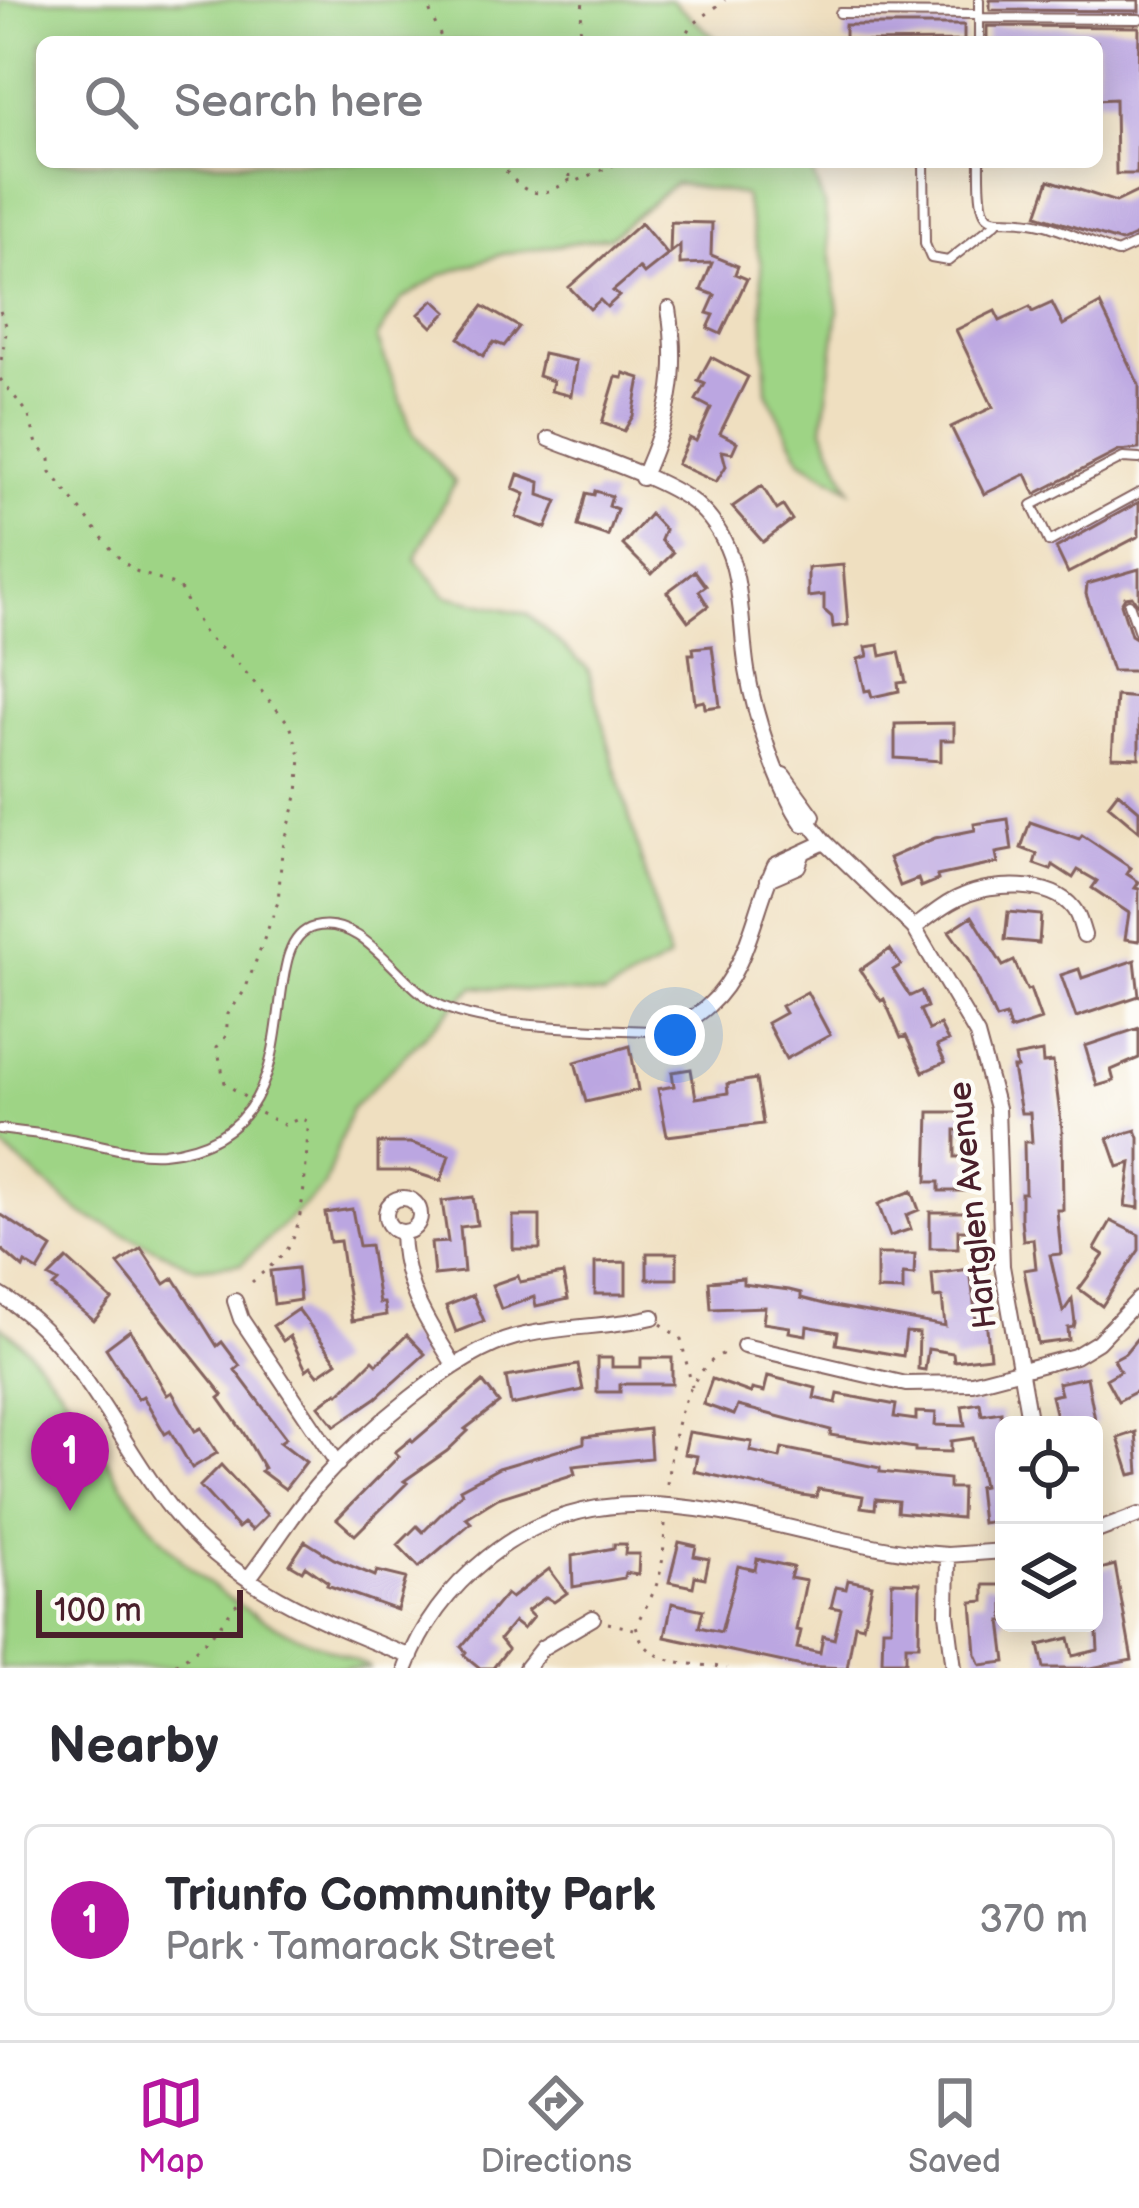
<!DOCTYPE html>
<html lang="en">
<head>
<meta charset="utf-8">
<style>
  body { margin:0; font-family:"Balsamiq Sans",sans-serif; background:#f7f7f7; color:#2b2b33 }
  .controls { position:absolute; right:36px; bottom:36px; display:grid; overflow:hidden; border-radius:18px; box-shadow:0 6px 30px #0003 }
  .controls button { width:108px; height:108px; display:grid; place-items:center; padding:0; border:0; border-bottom:3px solid #e1e1e2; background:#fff; color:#2b2b33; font:60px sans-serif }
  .scale { position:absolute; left:36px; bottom:30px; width:207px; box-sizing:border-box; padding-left:12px; border:6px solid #4a1f2b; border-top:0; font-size:33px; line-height:42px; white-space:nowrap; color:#4a1f2b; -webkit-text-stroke:9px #fdfcf7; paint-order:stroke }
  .you { position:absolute; left:675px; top:1035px; width:42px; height:42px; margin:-30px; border:9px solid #fff; border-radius:50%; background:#1a73e8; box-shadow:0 0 0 18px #1a73e833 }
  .badge { display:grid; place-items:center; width:78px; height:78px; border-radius:50%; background:#b5179e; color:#fff; font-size:39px; font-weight:700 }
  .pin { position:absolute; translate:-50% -99px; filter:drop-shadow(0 3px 6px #0008) }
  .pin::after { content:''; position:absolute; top:63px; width:42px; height:36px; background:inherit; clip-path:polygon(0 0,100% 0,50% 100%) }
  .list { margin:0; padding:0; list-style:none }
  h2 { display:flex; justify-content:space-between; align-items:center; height:156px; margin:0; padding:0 48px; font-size:51px }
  h2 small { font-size:39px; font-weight:400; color:#7c7c81 }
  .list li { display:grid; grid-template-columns:78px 1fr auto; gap:36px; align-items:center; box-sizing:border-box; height:192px; margin:0 24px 24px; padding:0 24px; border:3px solid #e1e1e2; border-radius:18px }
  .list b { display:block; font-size:45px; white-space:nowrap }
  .list p { margin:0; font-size:39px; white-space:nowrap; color:#7c7c81 }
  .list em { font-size:39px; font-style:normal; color:#7c7c81 }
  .icon { flex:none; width:66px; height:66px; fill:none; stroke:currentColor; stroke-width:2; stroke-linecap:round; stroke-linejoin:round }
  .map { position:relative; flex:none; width:1139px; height:1668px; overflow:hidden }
  .search { position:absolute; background:#fff; box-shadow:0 6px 30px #0003; left:36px; right:36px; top:36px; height:132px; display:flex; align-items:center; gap:30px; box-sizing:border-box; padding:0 42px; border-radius:18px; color:#7c7c81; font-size:45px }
  .sheet { height:372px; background:#fff }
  nav { display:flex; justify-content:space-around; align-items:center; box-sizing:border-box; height:168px; border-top:3px solid #e1e1e2; background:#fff; font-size:33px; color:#7c7c81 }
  nav a { display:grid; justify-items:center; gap:6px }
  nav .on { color:#b5179e }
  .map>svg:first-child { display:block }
  .green { fill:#9ed485; stroke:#747a58; stroke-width:3 }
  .building { fill:#bba6e1 }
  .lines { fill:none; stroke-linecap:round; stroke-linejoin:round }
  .lane-casing { stroke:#84625f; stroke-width:12 }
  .street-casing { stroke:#84625f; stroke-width:18 }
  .path { stroke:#84625f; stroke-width:3; stroke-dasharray:3 9; stroke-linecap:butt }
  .lane { stroke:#fff; stroke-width:8 }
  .street { stroke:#fff; stroke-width:14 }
  .labels { text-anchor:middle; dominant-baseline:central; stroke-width:9; stroke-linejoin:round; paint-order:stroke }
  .street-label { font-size:33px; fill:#4a1f2b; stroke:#fdfcf7 }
</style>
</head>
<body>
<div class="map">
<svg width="1139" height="1668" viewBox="0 0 1139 1668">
  <rect width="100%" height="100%" fill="#fdfcf7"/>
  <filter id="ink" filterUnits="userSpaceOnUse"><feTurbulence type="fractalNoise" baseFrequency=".00833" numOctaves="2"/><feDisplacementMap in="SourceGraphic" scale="24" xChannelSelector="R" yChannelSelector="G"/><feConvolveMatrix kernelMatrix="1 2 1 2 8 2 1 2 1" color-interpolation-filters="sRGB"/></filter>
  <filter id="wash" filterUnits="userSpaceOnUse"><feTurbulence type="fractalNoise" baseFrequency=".004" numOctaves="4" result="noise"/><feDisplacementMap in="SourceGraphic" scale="48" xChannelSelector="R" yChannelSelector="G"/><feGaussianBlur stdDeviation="2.7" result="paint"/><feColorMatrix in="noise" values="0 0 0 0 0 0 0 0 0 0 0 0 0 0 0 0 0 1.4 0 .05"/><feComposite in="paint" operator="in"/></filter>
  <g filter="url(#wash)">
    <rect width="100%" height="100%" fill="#efdfc0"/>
    <path class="green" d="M0 0H671L720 42H42V162H808L824 204 838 311 823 428 850 489 801 460 767 392 761 264 744 195 675 183 610 237 503 254 441 275 401 300 377 338 413 433 455 482 415 559 446 596 527 614 588 669 669 959 604 995 473 987 351 1109 324 1187 241 1264 196 1268 82 1214 0 1145Z
      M0 1325C79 1386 110 1489 180 1558 208 1586 243 1610 278 1627 308 1642 342 1652 371 1668H0Z"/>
    <g id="blocks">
      <path class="building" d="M990 0H1139V11L990 10Z
        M845 25H964V41L845 42Z
        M987 26 1139 27 1137 174H1116L1115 99 1097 100V42H987Z
        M1049 180 1116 202 1139 191V234L1121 242 1037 215Z
        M671 222 712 223 711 255 738 266 735 274 747 279 721 334 708 328 714 315 707 313 715 295 701 290 712 263 680 264V245L670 253Z
        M641 223 668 255 644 274 639 268 626 280 613 291 619 296 607 307 600 300 590 309 569 287Z
        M434 300 447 312 432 327 419 314Z
        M1052 303 1063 325 1100 304 1139 385V449L1119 451 1035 494 1026 474 984 494 951 427 993 407 956 330 995 311 1000 321 1030 307 1032 312Z
        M483 306 519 327 504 346 494 342 483 356 459 338Z
        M543 354 576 361 571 396 551 391 553 381 538 376Z
        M711 357 748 377 720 433 737 442 732 453 722 451 726 466 716 482 677 464 689 438 696 441 711 408 696 400 705 384 698 381Z
        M624 373 640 378 633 416 624 431 602 423 616 377 623 378Z
        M518 474 540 482 539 495 557 501 546 528 516 517 525 494 513 489Z
        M762 486 777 510 783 506 792 520 763 542 732 507Z
        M595 491 612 496 609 506 617 509 608 536 578 526 586 493 594 495Z
        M1139 502V536L1068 573 1056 548Z
        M650 514 665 530 661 540 673 553 652 574 623 545Z
        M843 565 848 625 833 627 832 617 824 610V595L808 597V568Z
        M1139 569V607L1132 596 1125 597 1121 604 1131 635 1139 640V671H1112L1086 594 1087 584Z
        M695 571 706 586 699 591 708 606 688 621 667 592Z
        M879 645 881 656 899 652 906 682 898 683 899 691 872 697 870 690 865 691 858 659 868 656 866 647Z
        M712 646 720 706 705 708 704 701 695 703 689 654H694L693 648Z
        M1116 696 1139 698V758L1112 757Z
        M954 723V740H941V761L895 758V724Z
        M1118 792 1139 810V831L1108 805Z
        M1008 819 1012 850 996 853 998 863 937 876 938 880 921 887 918 879 900 886 889 858 935 838 975 830 974 824Z
        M1030 822 1079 839 1082 835 1131 868 1127 874 1139 882 1135 888 1139 889V941L1125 939 1129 913 1092 888 1097 881 1078 870 1073 878 1053 865 1051 870 1034 864 1037 854 1021 848Z
        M1008 912 1041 915 1039 943 1005 940Z
        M972 916 1003 966 1014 961 1027 990 1030 989 1041 1020 1010 1030 1006 1016 996 1019 969 959 949 931Z
        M890 949 901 965 893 970 910 996 921 991 927 1007 920 1010 929 1030 940 1025 948 1041 937 1046 945 1062 923 1072 906 1036 901 1038 884 999 881 1001 860 970Z
        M1135 960 1139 996 1076 1017 1061 975 1079 969 1082 978Z
        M807 992 830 1035 786 1059 767 1023 785 1013 781 1006Z
        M1139 1028V1058L1111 1070 1114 1081 1097 1086 1085 1046Z
        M630 1046 638 1090 586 1102 575 1062Z
        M1042 1052 1043 1063 1053 1062 1062 1129 1063 1210H1057L1061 1254 1050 1255 1063 1312 1072 1299 1075 1323 1074 1327 1068 1328 1069 1340 1038 1344 1024 1270 1036 1268 1033 1239 1023 1240 1021 1218V1193H1025L1024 1142H1032L1030 1113H1021L1013 1068H1017L1015 1057Z
        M691 1069 696 1098 728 1093 727 1084 756 1079 763 1124 667 1136 658 1089 674 1086 672 1072Z
        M929 1112H966V1130H955V1157H968V1191H939V1182H927Z
        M1136 1130 1139 1138V1208L1125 1206 1131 1163 1118 1167 1108 1138Z
        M378 1143H411L449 1155 441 1181 410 1171H378Z
        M912 1191 919 1210 906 1215 911 1229 890 1236 878 1204Z
        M473 1197 477 1225 460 1227 464 1272 434 1275 431 1243 448 1242 442 1201Z
        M352 1209 359 1246 370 1245 379 1303H384L386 1315 352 1321 340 1241 330 1242 325 1213Z
        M930 1212H968V1230H958V1248H930Z
        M0 1214 52 1248 38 1271 25 1263 23 1268 0 1248Z
        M513 1216H540V1249H513Z
        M1111 1221 1139 1235V1250L1102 1306 1079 1289 1104 1255 1095 1249Z
        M141 1248 165 1284 174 1278 217 1346 222 1342 240 1366 235 1370 286 1438 280 1442 306 1462 285 1489 261 1471 264 1468 243 1432 219 1398 223 1395 118 1264Z
        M647 1253H677V1279H647Z
        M877 1254H915L914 1275 903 1274V1291L877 1290Z
        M67 1259 112 1300 94 1321 53 1287 58 1282 49 1277Z
        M626 1262V1294H595V1263Z
        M297 1268 300 1300 274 1304 270 1271Z
        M970 1269 976 1320 986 1319 990 1357 954 1361 953 1353 928 1349 925 1370 918 1369 919 1333 906 1332 903 1356 836 1344 838 1332 807 1326 806 1335 789 1332 790 1327 763 1323 765 1307 711 1309 709 1281 743 1278V1284L789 1290 801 1293V1298L828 1305 945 1326 942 1297 934 1298 932 1274Z
        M563 1274 568 1299 536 1306 534 1297 501 1309 492 1285 518 1276 520 1282Z
        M473 1295 484 1321 456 1332 446 1306Z
        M298 1309 337 1362 318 1375 311 1366 306 1370 290 1336 283 1341 273 1326Z
        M130 1330 167 1395 172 1392 195 1431 201 1428 217 1453 192 1468 170 1431 165 1434 143 1396 138 1399 106 1348Z
        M407 1335 425 1354 376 1398 335 1426 319 1406 337 1392 339 1394 373 1360 377 1364Z
        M1139 1336V1390L1118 1401 1106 1379 1120 1371 1114 1359 1125 1353Z
        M597 1358H612V1367H641V1358H672V1384H620V1392H597Z
        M578 1365 583 1390 511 1405 506 1377Z
        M768 1376 816 1388 814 1398 836 1403 838 1394 896 1405 894 1417 916 1420V1412L936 1413 935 1425 965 1426 962 1406 980 1403 982 1415 1001 1412 1004 1520 982 1523 978 1487 983 1486 973 1438 951 1441V1452L915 1451V1448L830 1435 831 1430 738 1406 734 1415 703 1404 712 1379 751 1393 752 1389 764 1392Z
        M1087 1377 1096 1425H1058L1051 1396 1061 1394 1058 1383Z
        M483 1382 499 1403 465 1429 468 1431 447 1451 404 1481 407 1483 355 1535 337 1519 399 1456 395 1452 411 1439 413 1442Z
        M649 1429 651 1458 573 1466 575 1474 498 1498 466 1518 471 1523 419 1567 398 1545 417 1526 423 1532 462 1493 460 1489 499 1468 584 1443V1437Z
        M689 1432 752 1442 750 1451 780 1458 782 1448 880 1468V1472L949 1479V1488H962L961 1518 897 1512 898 1501 876 1499 875 1509 861 1507 863 1496 818 1489 816 1497 802 1495 694 1471 697 1456 684 1454Z
        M1136 1432 1139 1473 1130 1475 1118 1438Z
        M221 1465 267 1515 252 1530 244 1523 238 1528 200 1486Z
        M305 1541 334 1559 375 1576 377 1571 406 1578 397 1610 327 1585 328 1582 305 1566 302 1571 290 1564Z
        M679 1542 696 1546 694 1556 709 1559 705 1578 695 1576 693 1587 669 1582Z
        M614 1544H626L625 1554H639L638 1575 625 1573 624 1578 573 1587 572 1556 614 1548Z
        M757 1559 793 1567 790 1578 806 1581 796 1630 801 1631 797 1648 820 1653 823 1636 834 1639 841 1609 831 1607 836 1587 846 1589 848 1580 872 1585 863 1626 855 1624 847 1668 802 1666 665 1637 672 1603 703 1610 699 1627 721 1632 738 1566 755 1570Z
        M1115 1565 1132 1660 1091 1668H1044L1039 1645 1069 1638 1073 1656 1098 1650 1094 1582 1100 1581 1097 1570Z
        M549 1569 567 1593 554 1602 546 1597 527 1611 533 1617 523 1629 514 1622 500 1639 508 1649 493 1668H480L464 1655 466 1652 461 1647 506 1594 511 1598Z
        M892 1582 920 1583 919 1645H906V1661H882L883 1628H891Z
        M984 1585H1004V1621H1001L1006 1662 981 1665 976 1654 972 1602 984 1601Z"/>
    </g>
  </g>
  <g filter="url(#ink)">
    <use href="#blocks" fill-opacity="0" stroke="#84625f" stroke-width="3"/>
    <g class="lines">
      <g class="lane-casing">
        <path id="lane" d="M979 0V42
          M840 13 979 14
          M979 18 1139 19
          M924 162 925 244 931 258 948 261 996 223
          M980 162C979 244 990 210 1045 225 1069 232 1094 244 1117 253L1139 243
          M1139 459 1123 458 1032 505 1049 542 1139 493
          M1129 604 1139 632
          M0 1129C27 1133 55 1135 81 1141 107 1146 136 1155 163 1153 326 1137 248 944 314 927 362 914 398 982 434 1002 486 1031 606 1028 668 1032"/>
      </g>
      <g class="street-casing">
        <path id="street" d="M549 439C588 455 670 480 699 507 746 551 738 613 747 670 754 713 778 789 803 824L810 823 825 842 914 928 977 1035 997 1108 1002 1266 1030 1425
          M642 478C669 418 680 375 669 309
          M783 775 813 816 810 823
          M768 879 798 866 802 855
          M914 928C929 917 945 903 963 896 992 883 1051 880 1073 908 1079 915 1081 926 1084 935
          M669 1033C682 1024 698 1016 709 1005 748 970 754 910 775 865L825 842
          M386 1215a17 17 0 1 1 34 0a17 17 0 1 1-34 0Z
          M402 1232C403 1287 427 1322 455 1366
          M0 1295C79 1342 116 1439 171 1509 231 1586 323 1622 411 1657
          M235 1301 241 1319 338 1464
          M744 1346 906 1384 972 1383 1075 1356 1098 1342 1139 1299
          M1094 1532 1139 1515
          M948 1555 947 1614 954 1668
          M248 1579C272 1548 293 1513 319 1483 362 1435 454 1353 516 1337 561 1325 608 1328 653 1317
          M406 1668C422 1624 451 1587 487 1558 617 1452 766 1534 910 1552L948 1555 1004 1551
          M526 1668 542 1648 593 1618"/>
      </g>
      <path class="path" d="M425 0 443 42
        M579 42 583 0
        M683 42 691 26 725 0
        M498 162C524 192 533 204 570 180L575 182 620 162
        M569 162 570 178
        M0 311 7 327 0 366
        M0 379 28 413 37 444 50 459 51 472 115 554 133 570 179 587 205 635 236 661 290 725 301 758 298 793 282 851 278 902 245 990 228 1014 226 1036 217 1047 225 1083 246 1098
        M252 1282C263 1272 278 1261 287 1250 305 1225 306 1160 308 1129L307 1121 301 1118 284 1125 260 1113
        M661 1324 681 1339 692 1387
        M667 1484C672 1441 682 1368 729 1351
        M665 1524C663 1573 661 1582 636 1624 643 1668 692 1662 727 1668
        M608 1623 634 1629
        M117 1668H122
        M164 1668C194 1659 222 1624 240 1599"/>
      <use href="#lane" class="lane"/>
      <use href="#street" class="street"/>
    </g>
  </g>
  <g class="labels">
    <g class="street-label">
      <text transform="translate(973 1205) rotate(-96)">Hartglen Avenue</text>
    </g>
  </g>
</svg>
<div class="controls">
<button><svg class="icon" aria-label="locate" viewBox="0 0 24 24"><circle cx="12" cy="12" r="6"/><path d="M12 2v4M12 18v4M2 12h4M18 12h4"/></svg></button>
<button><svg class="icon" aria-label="layers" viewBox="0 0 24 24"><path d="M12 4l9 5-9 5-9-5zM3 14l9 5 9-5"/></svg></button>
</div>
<div class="scale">100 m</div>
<div class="you"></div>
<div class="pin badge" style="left:70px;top:1511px">1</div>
<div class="search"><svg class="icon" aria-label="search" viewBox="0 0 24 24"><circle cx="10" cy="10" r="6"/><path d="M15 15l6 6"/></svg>Search here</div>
</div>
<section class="sheet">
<h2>Nearby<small></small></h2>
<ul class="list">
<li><span class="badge">1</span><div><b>Triunfo Community Park</b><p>Park · Tamarack Street</p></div><em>370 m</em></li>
</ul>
</section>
<nav>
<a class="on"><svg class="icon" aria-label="map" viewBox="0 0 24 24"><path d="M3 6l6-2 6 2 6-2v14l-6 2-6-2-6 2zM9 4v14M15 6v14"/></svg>Map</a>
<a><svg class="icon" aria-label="directions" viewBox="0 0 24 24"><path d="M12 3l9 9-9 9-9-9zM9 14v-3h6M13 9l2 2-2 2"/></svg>Directions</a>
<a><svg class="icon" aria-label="saved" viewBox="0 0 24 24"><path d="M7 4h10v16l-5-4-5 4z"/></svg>Saved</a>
</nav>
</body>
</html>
